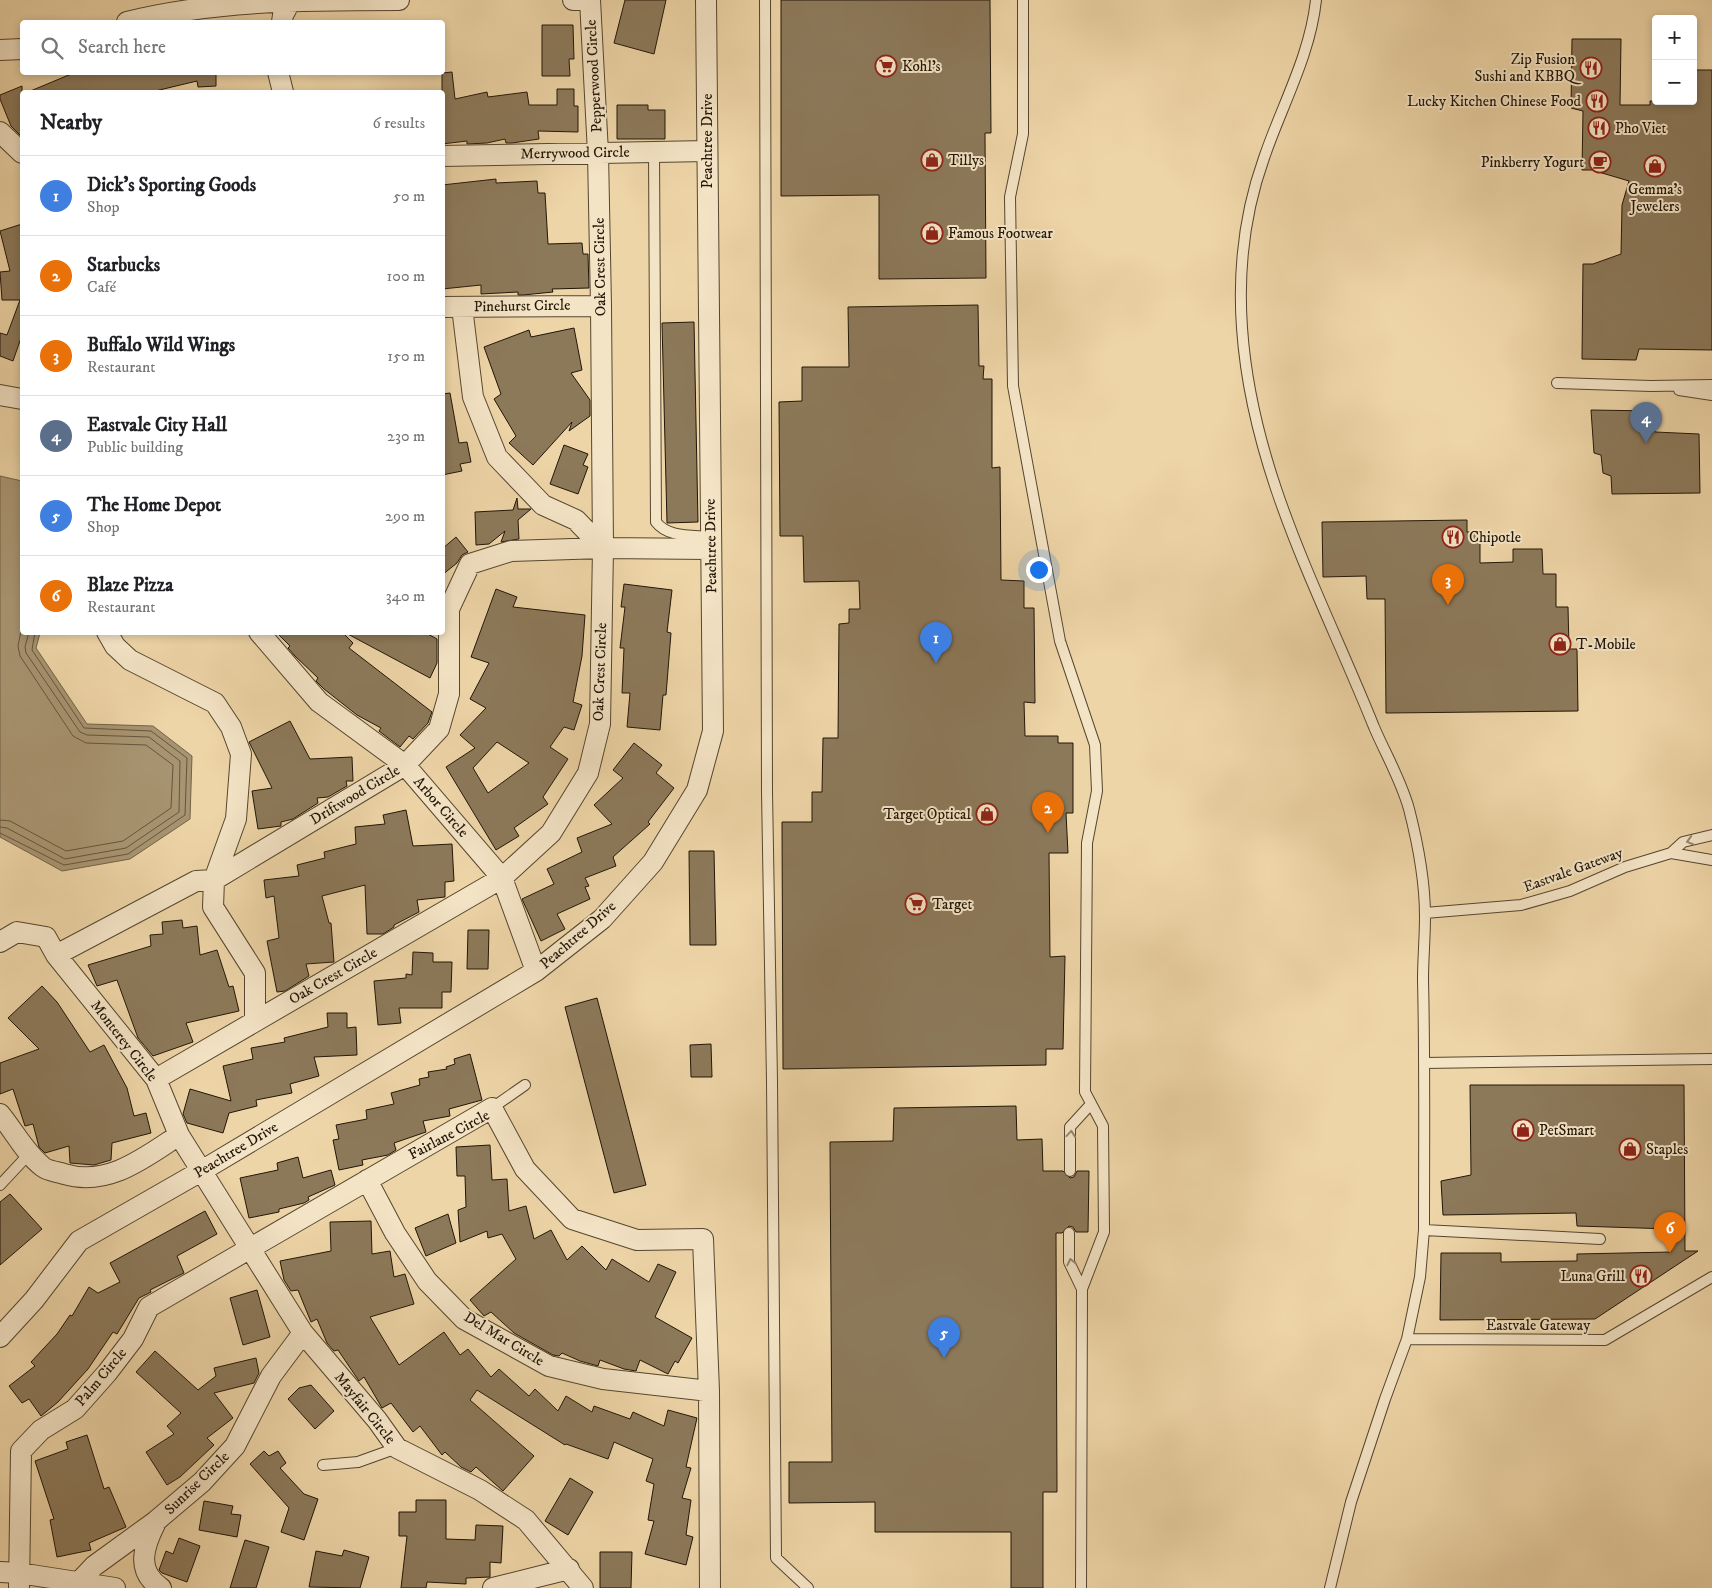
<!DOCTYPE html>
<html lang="en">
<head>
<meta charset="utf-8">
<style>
  body { margin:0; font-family:"IM FELL DW Pica",serif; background:#f6f6f6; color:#202124 }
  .controls { position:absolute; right:15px; top:15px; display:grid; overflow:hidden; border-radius:5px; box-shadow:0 2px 8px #0003 }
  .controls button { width:45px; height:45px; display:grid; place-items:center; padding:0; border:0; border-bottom:1px solid #e0e0e0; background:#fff; color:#202124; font:25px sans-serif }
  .you { position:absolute; left:1038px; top:569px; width:18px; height:18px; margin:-12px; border:4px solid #fff; border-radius:50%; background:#1a73e8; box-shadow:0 0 0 8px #1a73e833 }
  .badge { display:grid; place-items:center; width:32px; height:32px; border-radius:50%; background:#1a73e8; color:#fff; font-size:16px; font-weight:700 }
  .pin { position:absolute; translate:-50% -41px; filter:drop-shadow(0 1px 2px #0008) }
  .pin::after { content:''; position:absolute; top:26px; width:18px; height:15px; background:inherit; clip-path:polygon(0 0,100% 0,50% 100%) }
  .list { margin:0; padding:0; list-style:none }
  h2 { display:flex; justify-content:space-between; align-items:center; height:65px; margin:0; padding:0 20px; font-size:21px }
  h2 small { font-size:16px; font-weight:400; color:#757577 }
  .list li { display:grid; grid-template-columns:32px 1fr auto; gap:15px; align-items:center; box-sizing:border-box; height:80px; padding:0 20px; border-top:1px solid #e0e0e0 }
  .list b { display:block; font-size:19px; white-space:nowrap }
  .list p { margin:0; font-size:16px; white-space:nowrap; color:#757577 }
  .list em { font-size:16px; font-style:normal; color:#757577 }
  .icon { flex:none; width:28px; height:28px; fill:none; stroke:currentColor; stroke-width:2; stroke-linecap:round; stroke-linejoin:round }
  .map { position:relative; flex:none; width:1712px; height:1588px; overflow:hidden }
  .search { position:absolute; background:#fff; box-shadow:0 2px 8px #0003; left:20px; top:20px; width:425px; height:55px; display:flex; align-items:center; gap:12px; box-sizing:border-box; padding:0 18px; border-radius:5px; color:#757577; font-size:19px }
  .panel { position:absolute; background:#fff; box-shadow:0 2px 8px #0003; left:20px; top:90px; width:425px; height:545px; border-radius:5px }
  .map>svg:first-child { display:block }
  .water { fill:#a89471; stroke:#726247 }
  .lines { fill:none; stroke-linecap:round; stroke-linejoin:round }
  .shore { stroke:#64553c; stroke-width:1 }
  .building { fill:#8c795a; stroke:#211607; fill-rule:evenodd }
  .lane-casing { stroke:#54462f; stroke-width:12 }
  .street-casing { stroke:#54462f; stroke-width:22 }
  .lane { stroke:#f4e4c6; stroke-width:10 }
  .street { stroke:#f4e4c6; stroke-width:20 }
  .oneway { stroke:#958770 }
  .labels { text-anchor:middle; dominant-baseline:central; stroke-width:4; stroke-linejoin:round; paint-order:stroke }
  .poi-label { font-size:15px; fill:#211607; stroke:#f4e4c6; text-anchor:start }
  .street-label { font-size:15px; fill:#211607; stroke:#f4e4c6 }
</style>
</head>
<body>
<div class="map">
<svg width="1712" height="1588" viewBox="0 0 1712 1588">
  <rect width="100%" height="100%" fill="#eed5a7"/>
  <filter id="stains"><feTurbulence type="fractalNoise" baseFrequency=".004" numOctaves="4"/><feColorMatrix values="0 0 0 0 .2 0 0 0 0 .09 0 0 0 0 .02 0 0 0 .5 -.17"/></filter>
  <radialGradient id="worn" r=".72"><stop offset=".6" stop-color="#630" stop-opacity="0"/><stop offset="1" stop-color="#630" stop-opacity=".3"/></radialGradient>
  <path class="water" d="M0 476 22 481V632L40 633 36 648 87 724 153 726 192 756 190 819 130 859 62 871 0 837Z"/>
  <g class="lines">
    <path class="shore" d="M0 820 10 821 66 851 123 841 171 808 173 765 146 745 86 743 73 736 20 656 18 646 22 626
      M0 827 7 828 65 859 126 848 179 812 180 761 149 737 87 735 80 732 26 653 25 647 29 632
      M0 833 64 865 128 854 185 815 187 758 151 731 84 728 32 650 35 632"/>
  </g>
  <path class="building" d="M625 0H666L654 54 614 43Z
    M781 0H990L991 133H985L986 278 879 279V195L781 196Z
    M542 25H573L574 59H569L570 76H542Z
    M1572 39H1621L1620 105H1650V101H1693V70H1712V350L1639 349 1636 360 1582 359 1583 264H1593L1621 254 1622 205 1629 181 1592 170H1582L1583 111 1571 108Z
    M76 72H216V86L198 87 197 81 151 92H28Z
    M452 72 455 99 487 92 488 97 527 92 529 105H557V89H574V106H578V132L538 131 539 139 512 143H506L505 139 487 143 467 144V141L442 144V73Z
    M22 86V137L11 126 0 99V95Z
    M617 105H648V110H665V139H617Z
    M496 179V183L537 181 538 193H545L548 244 582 243 583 254H588L589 288 552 289 553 292 523 295H518V292L481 294V285L442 289V185Z
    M22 224V335L13 361 0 356V333L7 335 20 300H2L0 272 10 271 0 231Z
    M978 305 979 366H984L983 379H992V468L1000 467 1001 580 1024 581V608H1034L1035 703 1024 702 1025 736H1058V743H1073V813H1066L1068 853H1049L1050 957 1065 956 1063 1049H1046V1065L783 1069 782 822H812V792H822L823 738H838L839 624 849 623V609H860L859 581 804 582 803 536H780L779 402 802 401V367H849L848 307Z
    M694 322 698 522 667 523 662 323Z
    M574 328 582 370 571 373 590 400V416L569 431 572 422 533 465 509 443 516 436 494 399 501 394 484 347 529 330 531 337Z
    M450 393 459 443 467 442 471 462 460 464 462 471 442 475V394Z
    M1591 410 1653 411 1655 432 1699 434 1700 493 1612 494 1611 476 1603 473 1601 455 1594 453Z
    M564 445 588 454 583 465 588 467 578 494 550 484Z
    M517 498 518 509H531L518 520 519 539 501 542 505 531 489 544 476 545 475 512 513 510Z
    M1467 520V532H1480V563L1513 562V549H1542L1543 574H1556V607H1568L1569 649H1577L1578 711 1386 713 1385 599H1367L1366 576 1323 577 1322 522Z
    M456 537 468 552 462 555 457 563 442 575V549Z
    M624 584 672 590 667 632 671 633 666 695H663L660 730 627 727 630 693H622L624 648H620L625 607H621Z
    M496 589 517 597 513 607 585 615 582 656 573 702 582 705 574 730 564 727 550 747 568 759 543 797 548 804 514 828 519 836 496 850 446 767 475 748 460 735 486 708 470 699 489 663 471 657ZM497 742 529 763 488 793 473 768Z
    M276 632H342L353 643 349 648 432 712 428 723 413 739 409 736 400 747 379 731 381 728 357 715 324 689 316 681 318 678 295 656 288 648 290 646Z
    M344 632H424L437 639V663L430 678Z
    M290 721 310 759 352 757 353 781H346L347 786 328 797 317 798 318 803 293 819 281 822V826L258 829 252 791 272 788 249 742Z
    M634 743 662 765 656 773 674 788 648 822 650 824 613 857 616 866 585 878 589 886 585 887 590 899 557 914 565 929 541 941 522 899 554 884 547 869 582 852 577 838 612 824 594 805 623 778 613 770Z
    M406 810 413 846 452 844 454 881 445 882V897L417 900 419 912 394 925V927L383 934H367L365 885 322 896 329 923H331L334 962 306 964 309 976 285 991 277 992 267 941 279 938 274 896 266 898 264 880 299 876 297 865 325 858 324 852 356 844 355 827 385 824 383 815Z
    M689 851H714L716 945H690Z
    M182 920 183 928 197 926 200 955 217 950 229 987 233 986 239 1011 186 1023 193 1042 153 1056 138 1038 117 980 97 986 88 965 151 946 150 935 163 934 162 922Z
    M468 930H489L488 969H467Z
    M413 952 433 953V962H452L451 992H442V1008H399L401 1023 378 1025 374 981 406 978V974L412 975Z
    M42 986 57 1002 90 1052 104 1045 127 1088 134 1116 146 1113 151 1133 112 1143 111 1160 94 1165 70 1163 69 1146 45 1153 39 1147 33 1124 25 1126 13 1089 0 1094V1063L39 1049 8 1018Z
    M597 998 646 1185 614 1193 565 1007Z
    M327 1013H347V1028L356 1027 357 1055 314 1057 319 1076 290 1084 292 1093 256 1100 257 1106 229 1113 223 1133 187 1123 183 1114 190 1089 231 1101 223 1066 253 1059 251 1048 285 1042 284 1038 328 1027Z
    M711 1044 712 1077H691L690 1045Z
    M470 1054 482 1100 449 1109 450 1116 423 1121 426 1132 394 1143 396 1150 388 1155 362 1160 363 1165 339 1170 333 1140 339 1139 336 1125 367 1119 366 1110 394 1104 391 1093 420 1085 419 1079 429 1077 428 1072 447 1069 446 1067 455 1064 454 1059Z
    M1470 1085H1684L1685 1251H1698L1595 1319 1440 1320 1441 1253H1501V1262L1577 1261V1254L1671 1252V1229L1577 1226 1576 1213 1443 1215 1441 1181 1471 1175Z
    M1016 1106 1017 1140 1042 1139 1043 1171H1063L1070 1178 1074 1177 1077 1171H1089L1088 1232H1076L1073 1227 1069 1226 1062 1233H1056L1057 1492H1043V1588H1011V1532H875V1502L789 1503V1462H832L830 1142 893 1141 894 1108Z
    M490 1145 492 1180 507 1179 509 1211 526 1206 534 1239 551 1230 567 1260 582 1246 606 1270 612 1259 649 1282 658 1264 676 1272 655 1317 692 1338 678 1363 675 1361 668 1374 640 1360 636 1371 624 1369 600 1360 598 1366 580 1361 562 1353 559 1356 553 1355 514 1333 491 1312 484 1316 470 1300 516 1259 502 1234 488 1238 487 1231 460 1242 458 1210 466 1207 465 1176H457L456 1147Z
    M298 1157 303 1178 331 1170 335 1185 308 1197 309 1200 304 1203 279 1209V1212L249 1218 240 1178 278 1170 277 1163Z
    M10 1194 42 1229 0 1265V1202Z
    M205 1211 217 1234 177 1256 184 1273 150 1290 151 1292 139 1298 117 1334 113 1332 88 1369 58 1402 41 1416 29 1399 22 1403 9 1386 35 1366 31 1362 57 1334 70 1315 72 1316 89 1287 98 1293 120 1282 110 1263Z
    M448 1214 456 1243 426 1256 415 1228Z
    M371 1221 372 1254 390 1251 394 1277 405 1274 414 1304 370 1317 399 1365 444 1332 460 1355 468 1349 491 1377 499 1369 529 1396 535 1389 558 1411 566 1396 592 1412 594 1406 630 1419 633 1412 664 1426 668 1410 697 1418 686 1467 691 1468 682 1498 691 1500 686 1535 693 1537 686 1565 645 1554 654 1521 648 1520 654 1484 646 1481 653 1459 614 1442 608 1459 566 1444 565 1445 477 1390 470 1400 534 1456 503 1491 476 1467 471 1472 461 1467 445 1452 442 1455 420 1426 413 1432 391 1403 382 1408 364 1377 359 1381 338 1350 334 1351 327 1343 317 1319 311 1322 298 1290 291 1291 284 1280 280 1261 331 1251 330 1222Z
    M257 1290 270 1337 243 1345 230 1298Z
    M155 1351 198 1390 216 1376 214 1368 256 1358 259 1373 254 1383 214 1393 233 1418 207 1438 214 1445 180 1477 167 1485 146 1452 174 1434 167 1426 181 1413 136 1372Z
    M311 1385 334 1411 315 1429 288 1399 299 1388Z
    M87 1435 104 1489 109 1487 126 1527 89 1543 91 1550 57 1557 50 1520 54 1519 35 1461 68 1449 66 1442Z
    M264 1451 269 1456 278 1451 286 1463 280 1468 304 1494 318 1499 304 1540 281 1532 289 1508 250 1464Z
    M570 1478 593 1492 568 1535 545 1521Z
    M416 1500H446V1539L475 1540 476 1525 503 1526 501 1563 490 1562V1577L466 1578V1584L427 1582 426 1588H401L407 1536H399V1512H416Z
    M204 1501 233 1506 231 1514 241 1515 237 1537 199 1530Z
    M179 1538 200 1546 187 1582 162 1573 159 1570 166 1551 173 1554Z
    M245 1540 269 1547 256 1588H230Z
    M344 1550 369 1557 360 1588 309 1587 316 1551 342 1556Z
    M600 1552H632L631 1588H600Z"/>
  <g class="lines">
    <g class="lane-casing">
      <path id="lane" d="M765 0 767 792 772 1081 776 1558 808 1588
        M1023 0V134L1010 197 1013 386 1060 641 1095 745 1097 791 1087 843 1085 1092 1103 1126 1104 1232 1082 1289 1081 1588
        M1316 0C1310 56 1282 105 1264 158 1245 211 1238 271 1242 328 1252 473 1321 595 1374 727 1386 755 1401 780 1409 809 1418 844 1425 880 1425 916 1425 938 1423 959 1423 980 1425 1063 1424 1147 1424 1230L1420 1277 1407 1339 1385 1399 1351 1502 1330 1588
        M654 152 656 522C668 538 693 535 711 537
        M1557 383 1651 386 1712 385
        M1679 390 1712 395
        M1671 853 1712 860
        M1425 913 1521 905 1570 891 1625 867 1671 853 1683 842 1712 835
        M1424 1063 1712 1059
        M492 1108 525 1085
        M1070 1171V1127L1091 1104
        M0 1185 29 1154
        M1424 1230 1600 1239
        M1069 1233V1262L1082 1289
        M1407 1339 1605 1340 1712 1277
        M323 1465 358 1462 397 1448"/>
    </g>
    <g class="street-casing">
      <path id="street" d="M127 22C215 0 308 0 399 0
        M282 22 283 15 291 0
        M0 50 22 49
        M278 72 283 92
        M0 132 22 153
        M442 156 707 151
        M442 307 601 306
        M462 307 473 397 497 457 543 505 576 520 603 548
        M0 395 22 399
        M107 632 115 646 130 660 215 703 231 727 241 754 236 819 214 880 213 907 255 973V1021
        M259 632 319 702 405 765 502 878 536 971
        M0 942 17 932 46 937 56 955 156 1079 179 1135C144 1158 108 1187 64 1174 58 1172 48 1171 43 1167 25 1153 14 1131 0 1114
        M56 955 196 881 214 880 405 765 439 729 449 694V609L470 564 511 551 603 548 711 549
        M156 1079 502 878 551 833 588 773 600 724 603 548 601 306 598 153 590 0H573
        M179 1135 303 1333 377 1420 397 1448 480 1490 526 1520 583 1588
        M367 1180 395 1233 427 1281 464 1319 549 1366 603 1379 709 1391
        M0 1337 34 1300 79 1241 203 1170 536 971 602 919 653 862 697 790 713 731 706 0
        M155 1524C144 1546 135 1571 161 1588
        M0 1572 19 1573 115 1588
        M79 1582 94 1566 156 1521 202 1482 235 1446 271 1376 303 1333
        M19 1588 21 1451 41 1430 75 1409 107 1373 133 1339 149 1307 492 1108 525 1169 572 1219 637 1240 703 1239 709 1391 710 1588
        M493 1588 569 1569"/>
    </g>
    <use href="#lane" class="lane"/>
    <use href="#street" class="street"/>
  </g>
  <defs><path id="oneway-chevron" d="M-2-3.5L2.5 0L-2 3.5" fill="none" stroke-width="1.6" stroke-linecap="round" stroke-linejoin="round" transform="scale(1.25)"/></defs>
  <g class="oneway">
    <use href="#oneway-chevron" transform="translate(1690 841) rotate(164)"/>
    <use href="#oneway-chevron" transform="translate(1071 1134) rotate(-85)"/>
    <use href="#oneway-chevron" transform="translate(1071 1262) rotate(-102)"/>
  </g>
  <defs>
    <g id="supermarket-ring" transform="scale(1.125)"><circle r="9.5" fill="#f4e4c6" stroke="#8f2418" stroke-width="1.5"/><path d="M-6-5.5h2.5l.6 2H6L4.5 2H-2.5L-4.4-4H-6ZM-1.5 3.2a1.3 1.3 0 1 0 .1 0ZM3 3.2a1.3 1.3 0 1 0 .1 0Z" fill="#8f2418"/></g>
    <g id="restaurant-ring" transform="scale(1.125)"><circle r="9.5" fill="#f4e4c6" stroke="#8f2418" stroke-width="1.5"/><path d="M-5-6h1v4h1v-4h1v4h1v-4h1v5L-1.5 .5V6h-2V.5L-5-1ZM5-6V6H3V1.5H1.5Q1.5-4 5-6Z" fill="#8f2418"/></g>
    <g id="shop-ring" transform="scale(1.125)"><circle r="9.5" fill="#f4e4c6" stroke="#8f2418" stroke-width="1.5"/><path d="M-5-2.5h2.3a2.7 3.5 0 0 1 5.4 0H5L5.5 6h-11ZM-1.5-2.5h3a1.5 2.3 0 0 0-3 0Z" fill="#8f2418"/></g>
    <g id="cafe-ring" transform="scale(1.125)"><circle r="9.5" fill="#f4e4c6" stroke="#8f2418" stroke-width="1.5"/><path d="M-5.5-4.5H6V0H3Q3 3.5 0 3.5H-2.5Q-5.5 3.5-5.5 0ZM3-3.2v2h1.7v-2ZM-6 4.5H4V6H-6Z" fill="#8f2418"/></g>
  </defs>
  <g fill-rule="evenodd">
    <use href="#supermarket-ring" x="886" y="66"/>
    <use href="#restaurant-ring" x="1591" y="68"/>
    <use href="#restaurant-ring" x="1597" y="101"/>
    <use href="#restaurant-ring" x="1599" y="128"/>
    <use href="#shop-ring" x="932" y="160"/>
    <use href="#cafe-ring" x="1600" y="162"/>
    <use href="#shop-ring" x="1655" y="166"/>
    <use href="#shop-ring" x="932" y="233"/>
    <use href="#restaurant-ring" x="1453" y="537"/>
    <use href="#shop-ring" x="1560" y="644"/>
    <use href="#shop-ring" x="987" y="814"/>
    <use href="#supermarket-ring" x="916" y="904"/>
    <use href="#shop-ring" x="1523" y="1130"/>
    <use href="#shop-ring" x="1630" y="1149"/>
    <use href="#restaurant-ring" x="1641" y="1276"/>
  </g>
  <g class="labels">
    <g class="poi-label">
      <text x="1575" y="59" text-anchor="end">Zip Fusion<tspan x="1575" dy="17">Sushi and KBBQ</tspan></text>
      <text x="902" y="66">Kohl's</text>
      <text x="1581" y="101" text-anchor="end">Lucky Kitchen Chinese Food</text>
      <text x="1615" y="128">Pho Viet</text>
      <text x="948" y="160">Tillys</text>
      <text x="1584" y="162" text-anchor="end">Pinkberry Yogurt</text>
      <text x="1655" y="189" text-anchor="middle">Gemma’s<tspan x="1655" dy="17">Jewelers</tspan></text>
      <text x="948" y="233">Famous Footwear</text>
      <text x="1469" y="537">Chipotle</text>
      <text x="1576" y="644">T-Mobile</text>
      <text x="971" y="814" text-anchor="end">Target Optical</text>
      <text x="932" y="904">Target</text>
      <text x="1539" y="1130">PetSmart</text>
      <text x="1646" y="1149">Staples</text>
      <text x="1625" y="1276" text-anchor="end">Luna Grill</text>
    </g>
    <g class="street-label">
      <text transform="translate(594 76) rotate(-93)">Pepperwood Circle</text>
      <text transform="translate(707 141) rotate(-90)">Peachtree Drive</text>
      <text transform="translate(575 153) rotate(-1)">Merrywood Circle</text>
      <text transform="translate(600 267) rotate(-91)">Oak Crest Circle</text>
      <text transform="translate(522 306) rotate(-1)">Pinehurst Circle</text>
      <text transform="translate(711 546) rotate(-91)">Peachtree Drive</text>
      <text transform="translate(600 672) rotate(-88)">Oak Crest Circle</text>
      <text transform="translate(355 795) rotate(-31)">Driftwood Circle</text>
      <text transform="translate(441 807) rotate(49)">Arbor Circle</text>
      <text transform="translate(1573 870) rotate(-20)">Eastvale Gateway</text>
      <text transform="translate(578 935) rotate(-41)">Peachtree Drive</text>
      <text transform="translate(333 976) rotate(-30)">Oak Crest Circle</text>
      <text transform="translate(124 1041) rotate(52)">Monterey Circle</text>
      <text transform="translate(449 1135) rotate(-28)">Fairlane Circle</text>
      <text transform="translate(236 1150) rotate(-31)">Peachtree Drive</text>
      <text x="1538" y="1325">Eastvale Gateway</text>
      <text transform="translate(504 1339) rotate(31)">Del Mar Circle</text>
      <text transform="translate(101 1377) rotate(-50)">Palm Circle</text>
      <text transform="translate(365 1408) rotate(51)">Mayfair Circle</text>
      <text transform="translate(197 1483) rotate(-44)">Sunrise Circle</text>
    </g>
  </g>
  <rect width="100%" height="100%" filter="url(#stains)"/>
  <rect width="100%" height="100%" fill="url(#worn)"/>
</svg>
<div class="controls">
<button>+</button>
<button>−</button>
</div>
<div class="you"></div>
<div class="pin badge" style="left:936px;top:663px;background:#3f7fe0">1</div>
<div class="pin badge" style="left:1048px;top:833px;background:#e8710a">2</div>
<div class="pin badge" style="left:1448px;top:605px;background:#e8710a">3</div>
<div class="pin badge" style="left:1646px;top:443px;background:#5c6f8a">4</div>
<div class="pin badge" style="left:944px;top:1358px;background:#3f7fe0">5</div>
<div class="pin badge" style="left:1670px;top:1253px;background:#e8710a">6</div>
<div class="search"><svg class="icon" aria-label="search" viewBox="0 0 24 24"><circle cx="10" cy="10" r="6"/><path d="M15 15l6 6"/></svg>Search here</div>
<section class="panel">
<h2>Nearby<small>6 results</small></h2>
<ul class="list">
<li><span class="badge" style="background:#3f7fe0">1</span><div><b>Dick's Sporting Goods</b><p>Shop</p></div><em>50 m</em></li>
<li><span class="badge" style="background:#e8710a">2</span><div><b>Starbucks</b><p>Café</p></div><em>100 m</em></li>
<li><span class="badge" style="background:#e8710a">3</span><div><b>Buffalo Wild Wings</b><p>Restaurant</p></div><em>150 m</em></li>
<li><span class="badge" style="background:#5c6f8a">4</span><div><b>Eastvale City Hall</b><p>Public building</p></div><em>230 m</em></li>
<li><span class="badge" style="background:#3f7fe0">5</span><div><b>The Home Depot</b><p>Shop</p></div><em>290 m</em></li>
<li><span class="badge" style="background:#e8710a">6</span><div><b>Blaze Pizza</b><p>Restaurant</p></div><em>340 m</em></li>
</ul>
</section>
</div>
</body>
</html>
